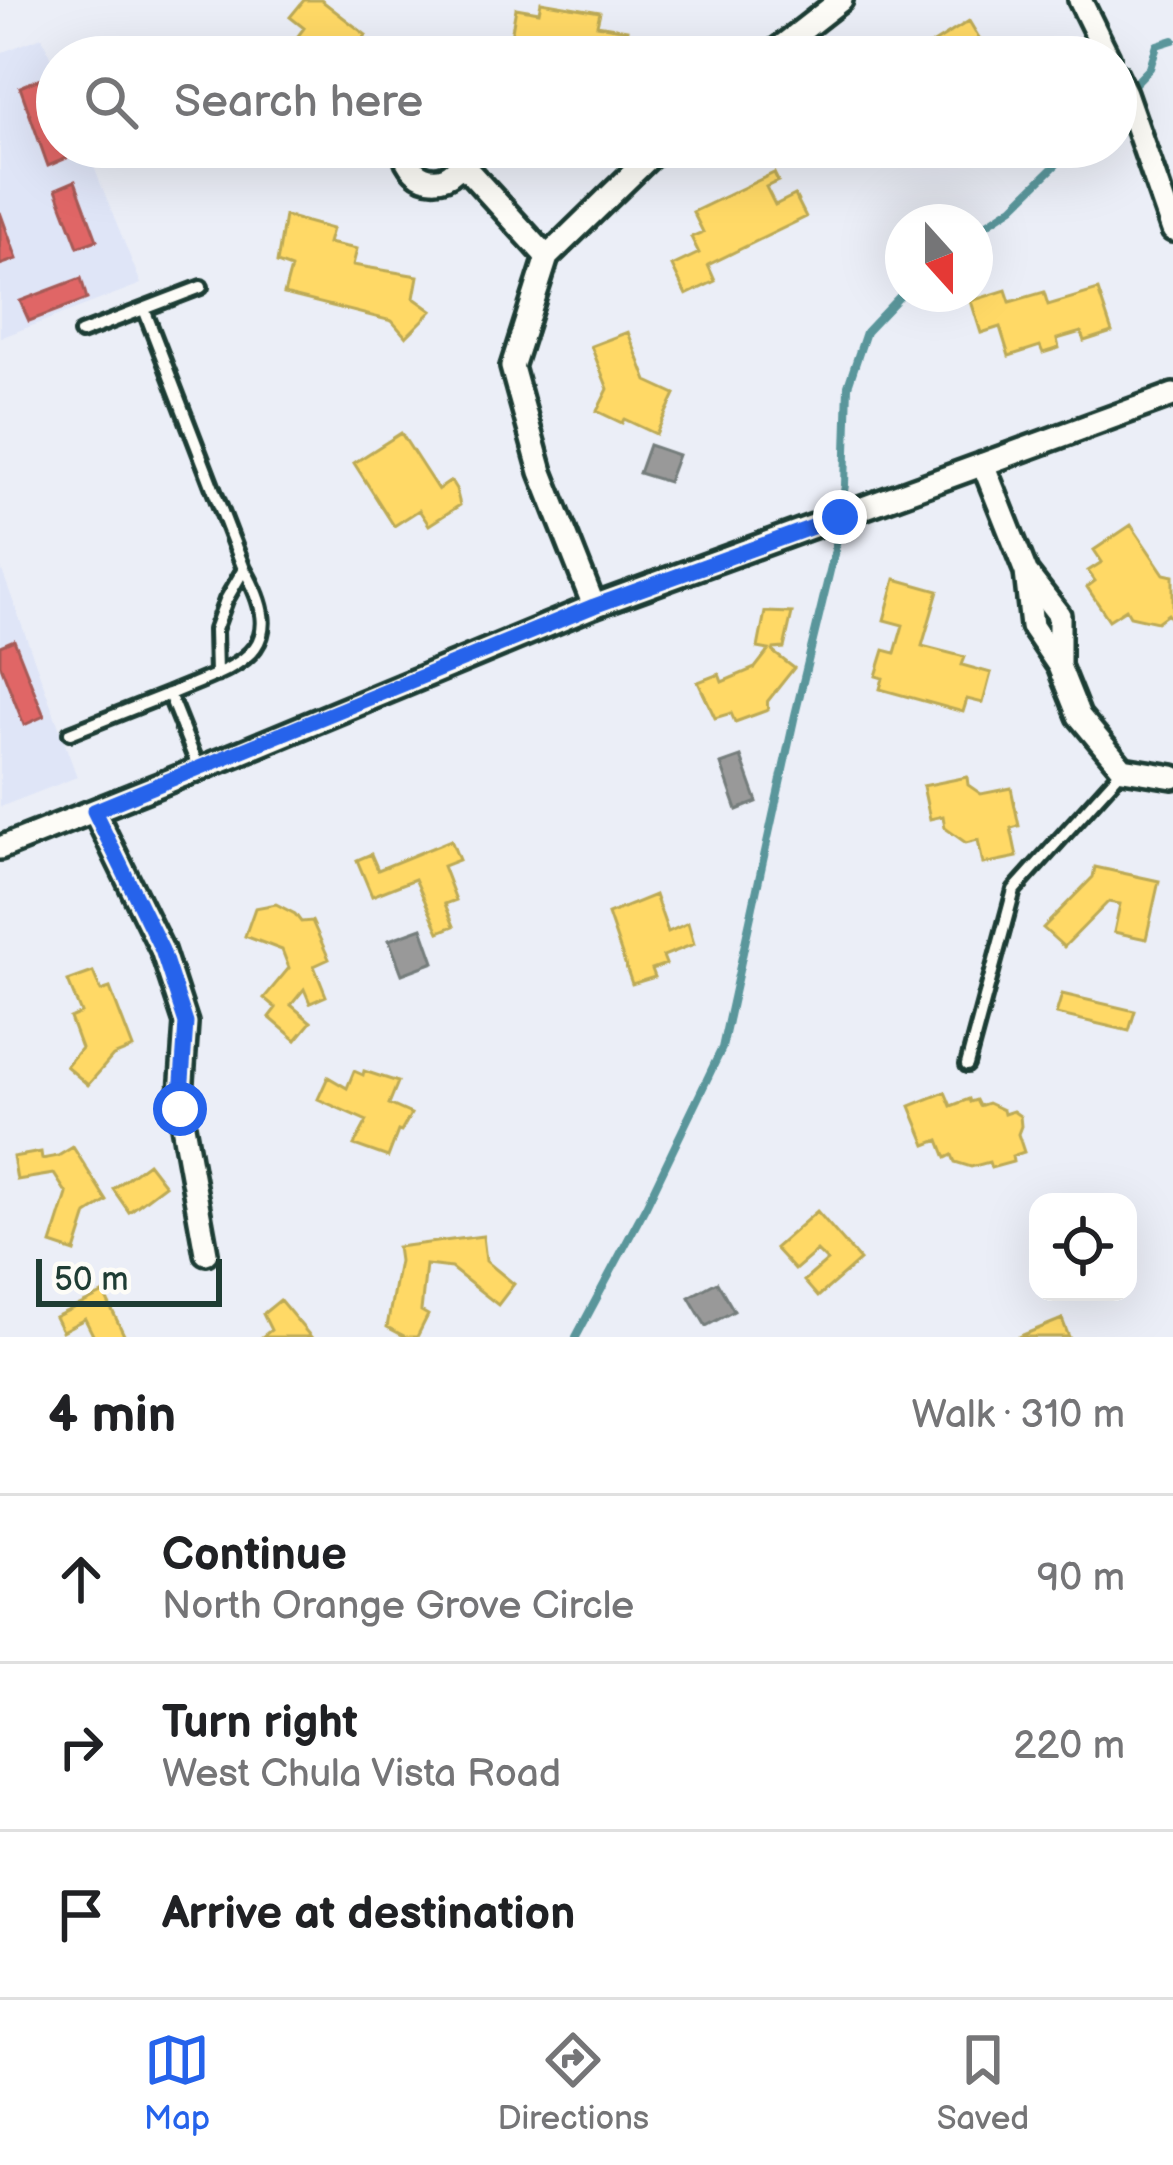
<!DOCTYPE html>
<html lang="en">
<head>
<meta charset="utf-8">
<style>
  body { margin:0; font-family:"Balsamiq Sans",sans-serif; background:#f6f6f6; color:#202124 }
  .controls { position:absolute; right:36px; bottom:36px; display:grid; overflow:hidden; border-radius:24px; box-shadow:0 12px 48px #0002 }
  .controls button { width:108px; height:108px; display:grid; place-items:center; padding:0; border:0; border-bottom:3px solid #e0e0e0; background:#fff; color:#202124; font:60px sans-serif }
  .compass { position:absolute; left:885px; top:204px; width:108px; height:108px; border-radius:50%; background:#fff; box-shadow:0 12px 48px #0002; rotate:159deg }
  .scale { position:absolute; left:36px; bottom:30px; width:186px; box-sizing:border-box; padding-left:12px; border:6px solid #1f3d34; border-top:0; font-size:33px; line-height:42px; white-space:nowrap; color:#1f3d34; -webkit-text-stroke:9px #fdfcf7; paint-order:stroke }
  .stop { position:absolute; width:36px; height:36px; margin:-27px; border:9px solid #2563eb; border-radius:50%; background:#fff }
  .stop.end { background:#2563eb; border-color:#fff; box-shadow:0 3px 12px #0008 }
  .list { margin:0; padding:0; list-style:none }
  h2 { display:flex; justify-content:space-between; align-items:center; height:156px; margin:0; padding:0 48px; font-size:51px }
  h2 small { font-size:39px; font-weight:400; color:#757577 }
  .list li { display:grid; grid-template-columns:78px 1fr auto; gap:36px; align-items:center; box-sizing:border-box; height:168px; padding:0 48px; border-top:3px solid #e0e0e0 }
  .list b { display:block; font-size:45px; white-space:nowrap }
  .list p { margin:0; font-size:39px; white-space:nowrap; color:#757577 }
  .list em { font-size:39px; font-style:normal; color:#757577 }
  .icon { flex:none; width:66px; height:66px; fill:none; stroke:currentColor; stroke-width:2; stroke-linecap:round; stroke-linejoin:round }
  .map { position:relative; flex:none; width:1173px; height:1337px; overflow:hidden }
  .search { position:absolute; background:#fff; box-shadow:0 12px 48px #0002; left:36px; right:36px; top:36px; height:132px; display:flex; align-items:center; gap:30px; box-sizing:border-box; padding:0 42px; border-radius:66px; color:#757577; font-size:45px }
  .sheet { height:660px; background:#fff }
  nav { display:flex; justify-content:space-around; align-items:center; box-sizing:border-box; height:168px; border-top:3px solid #e0e0e0; background:#fff; font-size:33px; color:#757577 }
  nav a { display:grid; justify-items:center; gap:6px }
  nav .on { color:#2563eb }
  .map>svg:first-child { display:block }
  .built { fill:#dfe5f7 }
  .homes { fill:#ffd966; stroke:#bcaa57; stroke-width:3 }
  .shops { fill:#e06666; stroke:#a65a57; stroke-width:3 }
  .industry { fill:#999; stroke:#747d7b; stroke-width:3 }
  .lines { fill:none; stroke-linecap:round; stroke-linejoin:round }
  .stream { stroke:#5a969b; stroke-width:8 }
  .lane-casing { stroke:#1f3d34; stroke-width:20 }
  .street-casing { stroke:#1f3d34; stroke-width:30 }
  .lane { stroke:#fdfcf7; stroke-width:10 }
  .street { stroke:#fdfcf7; stroke-width:21 }
  .route { stroke:#2563eb; stroke-width:15 }
</style>
</head>
<body>
<div class="map">
<svg width="1173" height="1337" viewBox="0 0 1173 1337">
  <rect width="100%" height="100%" fill="#ebeef7"/>
  <filter id="ink" filterUnits="userSpaceOnUse"><feTurbulence type="fractalNoise" baseFrequency=".00833" numOctaves="2"/><feDisplacementMap in="SourceGraphic" scale="24" xChannelSelector="R" yChannelSelector="G"/><feConvolveMatrix kernelMatrix="1 2 1 2 8 2 1 2 1" color-interpolation-filters="sRGB"/></filter>
  <g filter="url(#ink)">
    <path class="built" d="M42 37 57 73V147H86L141 284 0 338V53Z
      M0 565 77 777 0 807Z"/>
    <path class="homes" d="M304 0H321L366 35 349 57H282L304 28 290 17Z
      M541 2 600 12 597 25 627 30 622 57H534L508 53 516 8 539 12Z
      M969 21 987 51 977 57H911Z
      M774 173 778 181 766 187 775 205 795 195 806 217 708 265 715 281 686 295 672 266 699 253 691 237 703 232 693 212Z
      M285 216 332 229 328 243 357 249 353 265 418 276 414 298 432 311 406 337 392 321 284 294 291 268 277 263Z
      M1006 290 1010 302 1044 292 1048 305 1098 290 1112 332 1084 341 1081 332 1057 339 1059 348 1043 353 1040 346 1009 356 1000 327 981 333 971 301Z
      M628 332 647 381 675 394 656 434 624 419 622 423 597 411 608 389 591 346Z
      M401 433 438 490 451 481 456 489 460 505 429 525 419 510 394 526 354 463Z
      M1131 525 1164 574 1173 576V621L1168 614 1157 622 1130 616 1126 609 1109 620 1087 587 1095 581 1088 571 1102 562 1094 550Z
      M895 579 938 591 922 646 965 657 962 665 991 673 983 703 967 699 963 712 880 689 883 678 876 676 884 650 895 653 903 625 884 620Z
      M765 612 792 613 784 648 774 649 773 652 794 668 767 702 768 710 735 722 731 713 715 718 698 682 719 674 722 682 755 668 769 650 758 648Z
      M967 777 968 785 981 794 1011 788 1019 826 1011 828 1017 857 983 864 978 840 966 843 945 828 943 816 930 819 923 786Z
      M451 840 459 860 443 866 456 900 445 904 454 926 439 932 415 879 372 896 357 860 371 854 378 870Z
      M1095 867 1159 881 1146 939 1114 932 1120 904 1108 902 1064 947 1043 928 1093 877Z
      M655 895 668 932 688 923 694 944 663 956 666 964 652 969 655 977 632 984 608 914Z
      M276 904 295 914 301 922 312 921 329 959 314 966 326 996 310 1003 304 989 291 1005 311 1022 296 1040 269 1017 276 1008 264 998 289 968 282 950 245 936 255 908Z
      M93 972 101 991 110 988 133 1048 113 1056 88 1085 66 1066 81 1048 70 1018 81 1013 68 981Z
      M1062 994 1135 1011 1129 1031 1056 1014Z
      M354 1071 363 1075 364 1071 398 1082 389 1104 411 1114 401 1132 398 1131 388 1157 354 1145 367 1121 318 1099 328 1077 347 1088Z
      M945 1092 951 1106 969 1099 970 1102 976 1100 979 1106 988 1103 1003 1110 1004 1114 1013 1111 1020 1116 1021 1126 1018 1134 1024 1152 1012 1156 1013 1162 991 1168 989 1162 971 1167 955 1162 952 1155 946 1158 939 1140 926 1145 910 1106Z
      M73 1147 107 1201 87 1214 75 1252 51 1244 67 1194 54 1174 17 1180 13 1157 41 1152 42 1159 58 1156Z
      M148 1163 165 1185 129 1212 113 1189Z
      M817 1211 860 1260 818 1297 804 1281 827 1261 817 1251 795 1270 775 1248Z
      M483 1236 486 1261 514 1284 498 1305 451 1268 426 1265 421 1311 428 1315 417 1337H406L387 1327 399 1261 397 1247Z
      M104 1293 125 1337H94L85 1319 62 1331 55 1317Z
      M280 1300 311 1337H262L271 1330 263 1314Z
      M1062 1319 1069 1337H1018Z"/>
    <path class="shops" d="M39 79 57 129V147H63L67 158 48 166 20 87Z
      M75 181 97 240 78 247 56 189Z
      M0 212 17 259 0 265Z
      M81 278 87 299 29 321 20 301Z
      M14 640 44 716 24 725 0 664V646Z"/>
    <path class="industry" d="M649 445 678 455 668 482 639 473Z
      M741 757 757 802 737 810 721 764Z
      M422 928 434 962 402 974 389 940Z
      M717 1282 734 1311 706 1326 689 1297Z"/>
    <g class="lines">
      <path class="stream" d="M1116 103 1150 68 1157 45 1173 40
        M975 232 1013 207 1074 147
        M576 1337 646 1206 722 1048 795 715 835 550 845 485 848 386 866 332 903 293"/>
      <g class="lane-casing">
        <path id="lane" d="M144 309 244 569C293 654 238 665 169 694
          M81 333 201 287
          M216 675 215 630 226 600 244 569
          M70 733 169 694 199 769
          M967 1065 1014 890 1123 769"/>
      </g>
      <g class="street-casing">
        <path id="street" d="M1080 0 1108 57
          M768 57 841 0
          M1116 74 1125 93 1173 230
          M403 147C409 190 460 190 466 147
          M462 164 547 257
          M983 464 1026 572 1032 626 1059 666 1079 716 1123 769 1173 777
          M1028 575 1059 615V665
          M594 606 541 472 512 367 547 257 660 147
          M94 811 162 950 186 1023 180 1109 206 1253
          M0 848 237 754 594 606 1173 395"/>
      </g>
      <use href="#lane" class="lane"/>
      <use href="#street" class="street"/>
    </g>
  </g>
  <g class="lines" filter="url(#ink)">
    <path class="route" d="M180 1109 186 1023 162 950 94 811 594 606 840 517"/>
  </g>
</svg>
<div class="controls">
<button><svg class="icon" aria-label="locate" viewBox="0 0 24 24"><circle cx="12" cy="12" r="6"/><path d="M12 2v4M12 18v4M2 12h4M18 12h4"/></svg></button>
</div>
<svg class="compass" viewBox="-18 -18 36 36"><path d="M0-13l5 13h-10z" fill="#e53935"/><path d="M0 13l5-13h-10z" fill="#757577"/></svg>
<div class="scale">50 m</div>
<div class="stop" style="left:180px;top:1109px"></div>
<div class="stop end" style="left:840px;top:517px"></div>
<div class="search"><svg class="icon" aria-label="search" viewBox="0 0 24 24"><circle cx="10" cy="10" r="6"/><path d="M15 15l6 6"/></svg>Search here</div>
</div>
<section class="sheet">
<h2>4 min<small>Walk · 310 m</small></h2>
<ul class="list">
<li><svg class="icon" aria-label="ahead" viewBox="0 0 24 24"><path d="M12 20V5M6 11l6-6 6 6"/></svg><div><b>Continue</b><p>North Orange Grove Circle</p></div><em>90 m</em></li>
<li><svg class="icon" aria-label="right" viewBox="0 0 24 24"><path d="M7 20v-9h11M14 6l5 5-5 5"/></svg><div><b>Turn right</b><p>West Chula Vista Road</p></div><em>220 m</em></li>
<li><svg class="icon" aria-label="arrive" viewBox="0 0 24 24"><path d="M6 21V4h12l-3 4 3 4H6"/></svg><div><b>Arrive at destination</b></div></li>
</ul>
</section>
<nav>
<a class="on"><svg class="icon" aria-label="map" viewBox="0 0 24 24"><path d="M3 6l6-2 6 2 6-2v14l-6 2-6-2-6 2zM9 4v14M15 6v14"/></svg>Map</a>
<a><svg class="icon" aria-label="directions" viewBox="0 0 24 24"><path d="M12 3l9 9-9 9-9-9zM9 14v-3h6M13 9l2 2-2 2"/></svg>Directions</a>
<a><svg class="icon" aria-label="saved" viewBox="0 0 24 24"><path d="M7 4h10v16l-5-4-5 4z"/></svg>Saved</a>
</nav>
</body>
</html>
